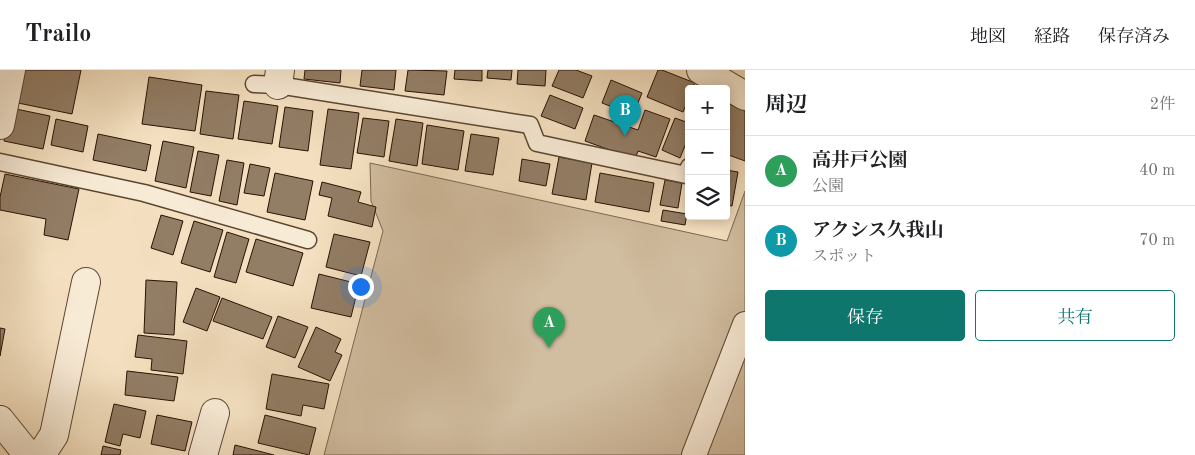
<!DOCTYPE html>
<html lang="ja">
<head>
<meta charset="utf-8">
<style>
  body { margin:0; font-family:"Old Standard TT","Noto Serif JP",serif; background:#f2f2f2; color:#202124 }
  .controls { position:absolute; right:15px; top:15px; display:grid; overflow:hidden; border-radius:5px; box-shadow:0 2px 12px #0003 }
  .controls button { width:45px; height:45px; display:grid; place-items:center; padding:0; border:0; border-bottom:1px solid #e0e0e0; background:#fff; color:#202124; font:25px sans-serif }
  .you { position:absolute; left:360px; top:216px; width:18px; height:18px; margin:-12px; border:4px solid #fff; border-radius:50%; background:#1a73e8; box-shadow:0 0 0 8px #1a73e833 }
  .badge { display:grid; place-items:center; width:32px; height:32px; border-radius:50%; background:#0f766e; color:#fff; font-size:16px; font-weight:700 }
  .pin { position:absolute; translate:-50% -41px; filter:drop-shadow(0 1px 2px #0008) }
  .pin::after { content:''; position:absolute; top:26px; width:18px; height:15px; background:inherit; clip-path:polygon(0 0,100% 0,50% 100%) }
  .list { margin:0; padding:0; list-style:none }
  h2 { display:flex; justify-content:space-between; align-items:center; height:65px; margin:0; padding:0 20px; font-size:21px }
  h2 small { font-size:16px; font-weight:400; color:#757577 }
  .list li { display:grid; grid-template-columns:32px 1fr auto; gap:15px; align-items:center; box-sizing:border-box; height:70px; padding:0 20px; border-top:1px solid #e0e0e0 }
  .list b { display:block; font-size:19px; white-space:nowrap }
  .list p { margin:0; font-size:16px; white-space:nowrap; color:#757577 }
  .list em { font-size:16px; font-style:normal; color:#757577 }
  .actions { display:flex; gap:10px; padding:15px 20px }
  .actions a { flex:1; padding:11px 0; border:1px solid #0f766e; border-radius:5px; text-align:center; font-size:18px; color:#0f766e }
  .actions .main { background:#0f766e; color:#fff }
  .icon { flex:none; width:28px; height:28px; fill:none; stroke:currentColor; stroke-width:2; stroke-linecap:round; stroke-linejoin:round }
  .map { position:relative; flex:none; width:745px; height:385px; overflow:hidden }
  header { display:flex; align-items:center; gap:30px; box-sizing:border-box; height:70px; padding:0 25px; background:#fff; border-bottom:1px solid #e0e0e0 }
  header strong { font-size:24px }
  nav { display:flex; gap:28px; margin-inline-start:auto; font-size:18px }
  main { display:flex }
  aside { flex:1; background:#fff }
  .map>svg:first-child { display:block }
  .green { fill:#d1bda0; stroke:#7c6852 }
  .building { fill:#927d65; stroke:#281203 }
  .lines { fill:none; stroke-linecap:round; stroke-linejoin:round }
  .service-casing { stroke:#5b4632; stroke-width:19 }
  .pedestrian-casing { stroke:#5b4632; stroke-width:26 }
  .minor-casing { stroke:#5b4632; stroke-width:30 }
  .service { stroke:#f8ebd6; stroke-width:16 }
  .pedestrian { stroke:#f8ebd6; stroke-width:24 }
  .minor { stroke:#f8ebd6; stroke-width:28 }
</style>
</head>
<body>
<header>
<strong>Trailo</strong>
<nav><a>地図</a><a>経路</a><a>保存済み</a></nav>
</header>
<main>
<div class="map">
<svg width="745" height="385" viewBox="0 0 745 385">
  <rect width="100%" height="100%" fill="#f4e0c0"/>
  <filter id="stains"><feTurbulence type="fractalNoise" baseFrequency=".004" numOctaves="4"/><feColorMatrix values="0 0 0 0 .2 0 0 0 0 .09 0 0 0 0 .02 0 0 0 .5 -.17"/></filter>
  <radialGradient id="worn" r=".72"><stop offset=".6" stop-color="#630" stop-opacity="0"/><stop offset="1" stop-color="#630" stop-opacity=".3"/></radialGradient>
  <path class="green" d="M370 93 727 171 745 121V385H324L383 161 371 131Z"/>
  <path class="building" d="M19 0H81L72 44 13 32Z
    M305 0H341L340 13 304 9Z
    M362 0H396L394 20 360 16Z
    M408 0 447 1 444 25 405 21Z
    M455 0H482V11L454 9Z
    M488 0H512L511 10 487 8Z
    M518 0H546L545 16 517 14Z
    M559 0H576L592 6 583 28 552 16Z
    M658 0H662L695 13 692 19H689V28L683 42 647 27Z
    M149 7 202 15 195 61 142 54Z
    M611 10 642 23 633 45 602 33Z
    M206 21 239 25 233 69 200 64Z
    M550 25 583 38 575 59 541 46Z
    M244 31 278 36 272 74 238 69Z
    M727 33 745 41V91L726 84Z
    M285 37 313 41 308 81 279 77Z
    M11 38 50 46 43 79 4 71Z
    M328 39 359 43 351 99 320 95Z
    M645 40 670 49 656 87 638 81 635 89 585 71 594 45 638 60Z
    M363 48 389 51 384 87 357 83Z
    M675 48 689 53V66L680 88 662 80Z
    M56 49 88 56 83 82 51 75Z
    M396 49 423 53 417 96 389 91Z
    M427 55 464 61 458 100 422 94Z
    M98 64 151 75 146 101 93 90Z
    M471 64 499 68 493 105 465 101Z
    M163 71 194 77 186 118 155 111Z
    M198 81 219 85 211 126 190 122Z
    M559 87 592 93 586 130 552 124Z
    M522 89 550 94 546 116 519 111Z
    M227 90 244 93 237 135 219 131Z
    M250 94 270 98 264 126 244 123Z
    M726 100 738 102 732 136 726 135Z
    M275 103 313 111 305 150 267 142Z
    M600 103 654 113 649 142 595 132Z
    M5 104 79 119 68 170 44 165 46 149 0 140V127Z
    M665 110 682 113 678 138 660 135Z
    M322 112 361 122 358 132 376 137 372 157 328 146 332 128 319 125Z
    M663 140 687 144 685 155 661 151Z
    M161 145 183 151 173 185 151 178Z
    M194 151 223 160 210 202 181 193Z
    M227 162 249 169 236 213 214 207Z
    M334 164 370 172 361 206 326 197Z
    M256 169 303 183 293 216 246 202Z
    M319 204 359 214 351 247 311 238Z
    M146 210 177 212 174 265 144 263Z
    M196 218 220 227 207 261 183 252Z
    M222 228 272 247 263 269 213 251Z
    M278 246 308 257 295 288 266 277Z
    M316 257 341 269 335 282 342 285 330 311 298 297Z
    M0 258 5 259 0 286Z
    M138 265 187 271 183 304 151 300 152 289 135 287Z
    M127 301 178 307 174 331 125 325Z
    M272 304 329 314 324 339 303 335 301 346 266 339Z
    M114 334 146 341 140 368 123 364 120 376 105 372Z
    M157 345 192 352 185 381 151 374Z
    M265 345 316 358 309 385 258 373Z
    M235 375 274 385H233Z
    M103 376 121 380 120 385H101Z"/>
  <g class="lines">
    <g class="service-casing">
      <path id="service" d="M254 14 278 15 530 55 537 73 686 105 689 97
        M0 92 144 123 308 170"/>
    </g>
    <g class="pedestrian-casing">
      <path id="pedestrian" d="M694 385 745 254"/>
    </g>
    <g class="minor-casing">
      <path id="minor" d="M701 0 745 26
        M278 15 280 0
        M0 55 11 0
        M0 350 28 385
        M41 385 54 365 86 212
        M203 385 215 343"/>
    </g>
    <use href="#service" class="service"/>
    <use href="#pedestrian" class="pedestrian"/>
    <use href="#minor" class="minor"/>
  </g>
  <rect width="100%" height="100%" filter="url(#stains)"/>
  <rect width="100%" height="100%" fill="url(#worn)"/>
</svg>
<div class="controls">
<button>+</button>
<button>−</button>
<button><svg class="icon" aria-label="layers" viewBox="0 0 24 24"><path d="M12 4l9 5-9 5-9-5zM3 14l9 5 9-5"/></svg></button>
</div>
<div class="you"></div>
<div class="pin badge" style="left:549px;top:278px;background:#2e9e5b">A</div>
<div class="pin badge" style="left:625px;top:66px;background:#0f9aa8">B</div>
</div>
<aside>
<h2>周辺<small>2件</small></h2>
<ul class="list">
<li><span class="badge" style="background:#2e9e5b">A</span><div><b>高井戸公園</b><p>公園</p></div><em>40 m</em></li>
<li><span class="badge" style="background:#0f9aa8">B</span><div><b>アクシス久我山</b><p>スポット</p></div><em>70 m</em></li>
</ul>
<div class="actions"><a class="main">保存</a><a>共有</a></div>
</aside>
</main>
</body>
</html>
